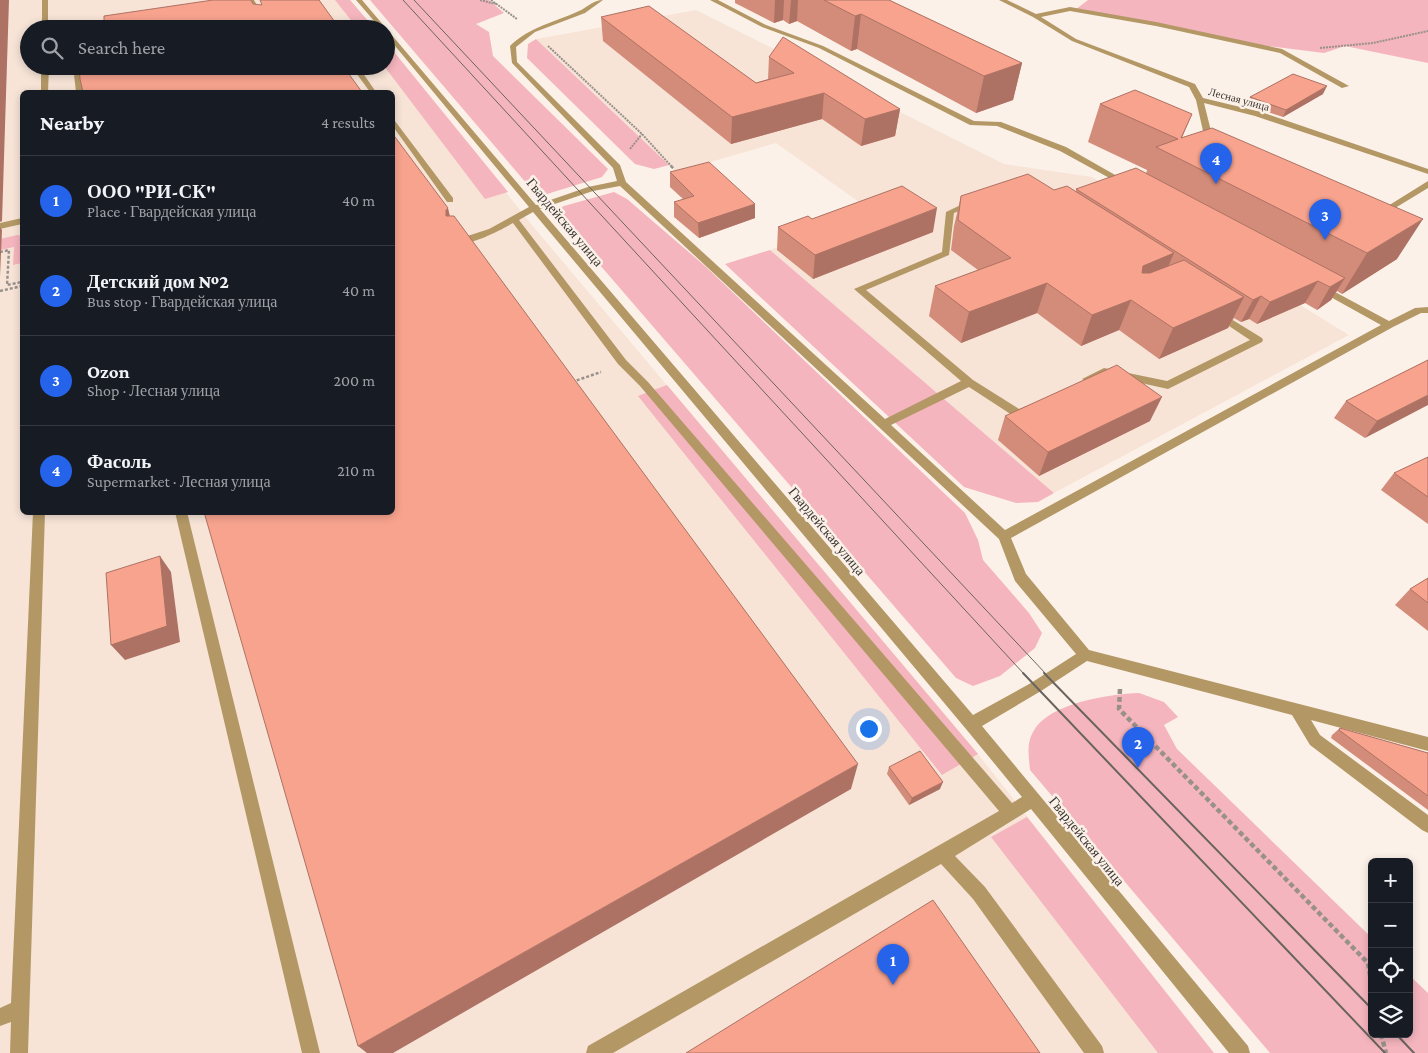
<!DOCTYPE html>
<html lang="en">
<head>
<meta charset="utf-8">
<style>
  body { margin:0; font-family:"Crimson Pro",serif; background:#242831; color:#f1f3f6 }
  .controls { position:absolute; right:15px; bottom:15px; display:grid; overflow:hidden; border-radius:8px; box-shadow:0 2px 8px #0003 }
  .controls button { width:45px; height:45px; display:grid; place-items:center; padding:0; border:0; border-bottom:1px solid #363941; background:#171b24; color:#f1f3f6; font:25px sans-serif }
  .you { position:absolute; left:868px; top:728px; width:18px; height:18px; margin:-12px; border:4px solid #fff; border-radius:50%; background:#1a73e8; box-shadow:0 0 0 8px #1a73e833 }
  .badge { display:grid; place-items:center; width:32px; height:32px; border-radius:50%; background:#2563eb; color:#fff; font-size:16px; font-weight:700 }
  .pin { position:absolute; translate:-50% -41px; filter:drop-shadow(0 1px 2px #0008) }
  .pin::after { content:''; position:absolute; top:26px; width:18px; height:15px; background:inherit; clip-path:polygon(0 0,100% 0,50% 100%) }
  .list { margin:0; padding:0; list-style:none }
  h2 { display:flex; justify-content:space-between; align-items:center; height:65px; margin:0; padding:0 20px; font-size:21px }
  h2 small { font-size:16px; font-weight:400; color:#9ea1a6 }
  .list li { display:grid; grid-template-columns:32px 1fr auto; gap:15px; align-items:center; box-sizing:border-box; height:90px; padding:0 20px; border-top:1px solid #363941 }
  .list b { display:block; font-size:19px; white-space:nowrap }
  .list p { margin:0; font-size:16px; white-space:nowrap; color:#9ea1a6 }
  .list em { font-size:16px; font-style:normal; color:#9ea1a6 }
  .icon { flex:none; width:28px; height:28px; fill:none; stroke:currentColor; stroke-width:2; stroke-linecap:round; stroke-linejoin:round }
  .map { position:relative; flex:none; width:1428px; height:1053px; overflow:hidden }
  .search { position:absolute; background:#171b24; box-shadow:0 2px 8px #0003; left:20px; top:20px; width:375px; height:55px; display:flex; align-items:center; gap:12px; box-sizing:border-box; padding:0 18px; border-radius:28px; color:#9ea1a6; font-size:19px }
  .panel { position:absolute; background:#171b24; box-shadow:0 2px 8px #0003; left:20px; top:90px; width:375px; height:425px; border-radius:8px }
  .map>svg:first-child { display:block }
  .built { fill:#f7e4d7; fill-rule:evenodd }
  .green { fill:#f5b5be }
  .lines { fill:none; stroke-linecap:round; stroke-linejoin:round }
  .path-far2 { stroke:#98918b; stroke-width:2; stroke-dasharray:2 1; stroke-linecap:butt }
  .path-far1 { stroke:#98918b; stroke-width:2.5; stroke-dasharray:3 2; stroke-linecap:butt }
  .path { stroke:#98918b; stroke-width:4.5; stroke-dasharray:5 3; stroke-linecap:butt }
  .minor { fill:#b39866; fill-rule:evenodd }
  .tram-far1 { stroke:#69645f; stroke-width:1 }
  .tram { stroke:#69645f; stroke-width:2 }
  .wall { fill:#d48c7a }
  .shaded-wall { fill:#ad7263 }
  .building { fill:#f7a38e; stroke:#ad7263 }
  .labels { text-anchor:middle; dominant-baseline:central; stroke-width:5; stroke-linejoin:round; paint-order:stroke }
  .far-street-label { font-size:11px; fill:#3a3632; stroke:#fcf1e9 }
  .street-label { font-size:14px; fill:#3a3632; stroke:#fcf1e9 }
</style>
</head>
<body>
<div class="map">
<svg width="1428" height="1053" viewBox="0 0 1428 1053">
  <rect width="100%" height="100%" fill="#fcf1e9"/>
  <path class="built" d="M0 0H350L375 29H29V66H386V43L532 225 978 754 1214 1053H0ZM22 92H392V512H22Z
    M696 10 1004 164 1092 177 1349 335 1054 493 770 250 873 212 776 143 676 172 536 39Z"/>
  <path class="green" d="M335 0H350L374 28 358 29Z
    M370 0H489L504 13 476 24 489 32 493 56 608 169 602 177 547 194 533 191Z
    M1088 0H1428V63L1345 46 1324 53 1244 43 1075 10Z
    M536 39 669 165 654 169 635 164 527 58 528 44Z
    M390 47 508 192 485 199 384 66H386V48Z
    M614 192 627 199 705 266 965 513 978 540 983 560 1029 613 1042 633 1035 648 1000 676 973 686 956 678 556 214V210L564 206Z
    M17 235 22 236V263L13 265 14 247 0 250V239Z
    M770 250 1054 493 1038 502 1016 503 964 487 725 264Z
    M667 385 978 754 942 775 638 396Z
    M1139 693 1164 702 1178 717 1164 725 1177 749 1372 938V1034H1409V975L1428 993V1053H1270L1030 770C1029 757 1026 744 1033 732 1048 703 1109 694 1139 693Z
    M1027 817 1214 1053H1158L991 837Z"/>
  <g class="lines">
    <path class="path-far2" d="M480 0 496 4
      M491 0 517 19
      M548 46 642 134 672 167
      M1320 48 1373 43 1428 31
      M630 149 642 134"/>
    <path class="path-far1" d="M671 166 674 169
      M0 252 9 250 7 285 22 282
      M0 291 22 286
      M572 382 601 372"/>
    <path class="path" d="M1120 689 1119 709 1368 963 1372 986
      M1381 1034 1386 1053"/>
    <path class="minor" d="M42 0H48V29H42Z
      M248 0H254L270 29H264Z
      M356 0H362L536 205 588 187 617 181 613 168 512 63 510 46C529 27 555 22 579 11 588 7 593 0 603 0L585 13 535 32 516 47 517 62 620 165 626 182 885 419 961 381 854 289 942 252 946 212 969 201H975V205L954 213 949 255 866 290 973 380 1019 409 1029 405 1035 409 1023 417H1015L969 387 891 425 1005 530 1381 325 1318 290V286H1324L1389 321 1415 308 1428 307V313H1421L1393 327 1011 538 1026 574 1089 650 1428 737V751L1311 720 1320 735 1428 815V833L1422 830 1310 745 1292 715 1087 661 1041 691 982 726 1248 1046 1250 1053H1229L1031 809 955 856 985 887 1102 1046 1104 1053H1084L973 899 941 864 613 1053H586L588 1046 999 811 640 386 618 364 513 223C499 231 470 246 455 244V240L489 229 529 207 386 35V29H381ZM620 186 999 539 1015 581 1076 654 1031 683 973 715 540 209 593 191ZM533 212 966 729 1022 797 1012 803 648 382 626 360 519 220Z
      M710 0H718L766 25 823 46 974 121 1001 122 1066 147 1131 184 1124 186 1060 151 997 126 970 125 819 48 762 27Z
      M999 0H1007L1036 14 1070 7 1156 22 1282 49 1349 86 1342 88 1280 53 1156 26 1070 11 1041 17 1076 39 1195 84 1203 98 1261 112 1428 169V174L1255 116 1204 103 1213 139 1218 143 1211 145 1205 140 1196 100 1189 87 1072 41 1033 17Z
      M41 66H49L48 92H41Z
      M73 66H80L83 92H76Z
      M351 66H358L376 92H370Z
      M392 117 453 198V202H447L392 125Z
      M1428 181V188L1382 216 1375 214Z
      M22 218V224L0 229V223Z
      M1218 311 1262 338 1263 340 1262 342 1168 389 1105 375 1087 382 1082 379 1104 368 1167 381 1250 340 1214 316 1213 314Z
      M33 512H45L28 1053H10L11 1022 0 1026V1008L11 1003Z
      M175 512H187L320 1053H302Z"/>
    <path class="tram-far1" d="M403 0 1024 674
      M414 0 1046 674"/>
    <path class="tram" d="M1023 673 1385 1053
      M1044 673 1372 1009
      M1396 1034 1414 1053"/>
  </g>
  <path class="wall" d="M735 0H889L1022 63 1013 100 976 113 857 49 851 51 797 21 789 24 783 20 774 23 735 3Z
    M601 17 756 83 768 79 769 57 900 109 895 136 861 146 822 119 731 144 603 41Z
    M1323 94 1283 117 1246 105 1250 97Z
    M1100 104 1192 114 1182 138 1397 259 1342 294 1337 291 1331 300 1317 310 1305 303 1257 324 1249 319 1241 322 1234 318 1228 328 1159 359 1119 330 1081 346 1037 313 961 343 929 316 935 286 978 270 951 250 954 226 961 196 1054 190 1076 191V189L1146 174 1147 170 1088 142Z
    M670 172 755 218 699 238 674 217V202L683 199 670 187Z
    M812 219 933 232 813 279 777 250 778 227Z
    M1428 360 1365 438 1334 418 1346 401Z
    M1005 416 1150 421 1039 476 998 440Z
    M1428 457V524L1381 490 1394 473Z
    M1428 578V631L1395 605 1410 589Z
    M1340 728 1428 753V810L1331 738 1332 735Z
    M889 767 940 789 909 805 887 774Z"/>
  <path class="shaded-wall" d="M0 0H9L2 221 0 222Z
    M775 0H784L783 20 774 23Z
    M791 0H798L797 21 789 24Z
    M861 14 857 49 851 51 855 16Z
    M1022 63 1013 100 976 113 984 76Z
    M1327 86 1323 94 1283 117 1286 110Z
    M824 93 822 119 731 144 732 117Z
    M900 109 895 136 861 146 865 119Z
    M755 204V218L699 238 698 223Z
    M448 208 455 238 446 216V210Z
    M937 208 933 232 813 279 815 255Z
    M1423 219 1397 259 1342 294 1367 253Z
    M0 227 2 230 0 277Z
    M1174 253 1161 284 1130 296 1143 266Z
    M1345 278 1331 300 1317 310 1330 287Z
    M1318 281 1305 303 1257 324 1270 302Z
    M1047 283 1037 313 961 343 969 312Z
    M1261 296 1249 319 1241 322 1253 300Z
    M1244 297 1228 328 1159 359 1173 328Z
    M1131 300 1119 330 1081 346 1092 315Z
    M1428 395V405L1365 438 1377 421Z
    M1162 397 1150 421 1039 476 1048 452Z
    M160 556 171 572 180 642 125 660 111 645Z
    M858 764 851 789 393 1053H367L358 1046Z
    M943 782 940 789 909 805 912 798Z"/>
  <path class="building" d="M213 0H251L253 4 262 5 260 0H319L340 29H104V16Z
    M824 0H889L1022 63 984 76 861 14 855 16Z
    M649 6 756 83 794 73 769 57 783 37 900 109 865 119 824 93 732 117 601 17Z
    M79 66H343L362 92H83L80 79Z
    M1293 74 1327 86 1286 110 1250 97Z
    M1135 90 1192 114 1181 138 1212 128 1423 219 1367 253 1156 147 1178 139 1100 104Z
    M392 133 448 208 446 210V216H454L858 764 358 1046 204 512H392Z
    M709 162 755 204 698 223 674 202 694 196 670 172Z
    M1136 168 1345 278 1330 287 1318 281 1270 302 1261 296 1253 300 1076 189Z
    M1028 174 1054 190 1067 186 1174 253 1143 266 1142 273H1150L1184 260 1244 297 1173 328 1131 300 1092 315 1047 283 969 312 935 286 1011 258 958 220 961 196Z
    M902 186 937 208 815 255 778 227 808 216 812 219Z
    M1428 360V395L1377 421 1346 401Z
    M1117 365 1162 397 1048 452 1005 416Z
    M1428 457V497L1394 473Z
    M160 556 167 626 111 645 106 573Z
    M1428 578V603L1410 589Z
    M1340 728 1428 753V796L1339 730Z
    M920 751 943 782 912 798 889 767Z
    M933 900 1040 1053H686Z"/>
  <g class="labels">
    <g class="far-street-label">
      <text transform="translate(1239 99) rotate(15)">Лесная улица</text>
    </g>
    <g class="street-label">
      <text transform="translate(565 222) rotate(50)">Гвардейская улица</text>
      <text transform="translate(827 531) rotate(50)">Гвардейская улица</text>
      <text transform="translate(1087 841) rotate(51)">Гвардейская улица</text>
    </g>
  </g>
</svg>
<div class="controls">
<button>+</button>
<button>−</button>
<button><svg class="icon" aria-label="locate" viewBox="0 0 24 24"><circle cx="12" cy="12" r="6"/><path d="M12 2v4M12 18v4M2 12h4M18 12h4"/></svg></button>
<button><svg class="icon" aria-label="layers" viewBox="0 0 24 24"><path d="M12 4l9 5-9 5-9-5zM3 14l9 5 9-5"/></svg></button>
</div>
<div class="you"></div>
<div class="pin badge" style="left:893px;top:985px">1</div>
<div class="pin badge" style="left:1138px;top:768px">2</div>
<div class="pin badge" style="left:1325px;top:240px">3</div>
<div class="pin badge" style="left:1216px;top:184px">4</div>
<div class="search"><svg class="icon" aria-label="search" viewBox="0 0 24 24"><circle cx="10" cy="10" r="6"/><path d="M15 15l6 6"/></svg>Search here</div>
<section class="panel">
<h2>Nearby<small>4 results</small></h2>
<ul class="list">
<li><span class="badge">1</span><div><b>ООО &quot;РИ-СК&quot;</b><p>Place · Гвардейская улица</p></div><em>40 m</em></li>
<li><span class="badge">2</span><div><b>Детский дом №2</b><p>Bus stop · Гвардейская улица</p></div><em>40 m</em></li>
<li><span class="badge">3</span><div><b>Ozon</b><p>Shop · Лесная улица</p></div><em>200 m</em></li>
<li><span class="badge">4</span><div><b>Фасоль</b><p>Supermarket · Лесная улица</p></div><em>210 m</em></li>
</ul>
</section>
</div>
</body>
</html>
